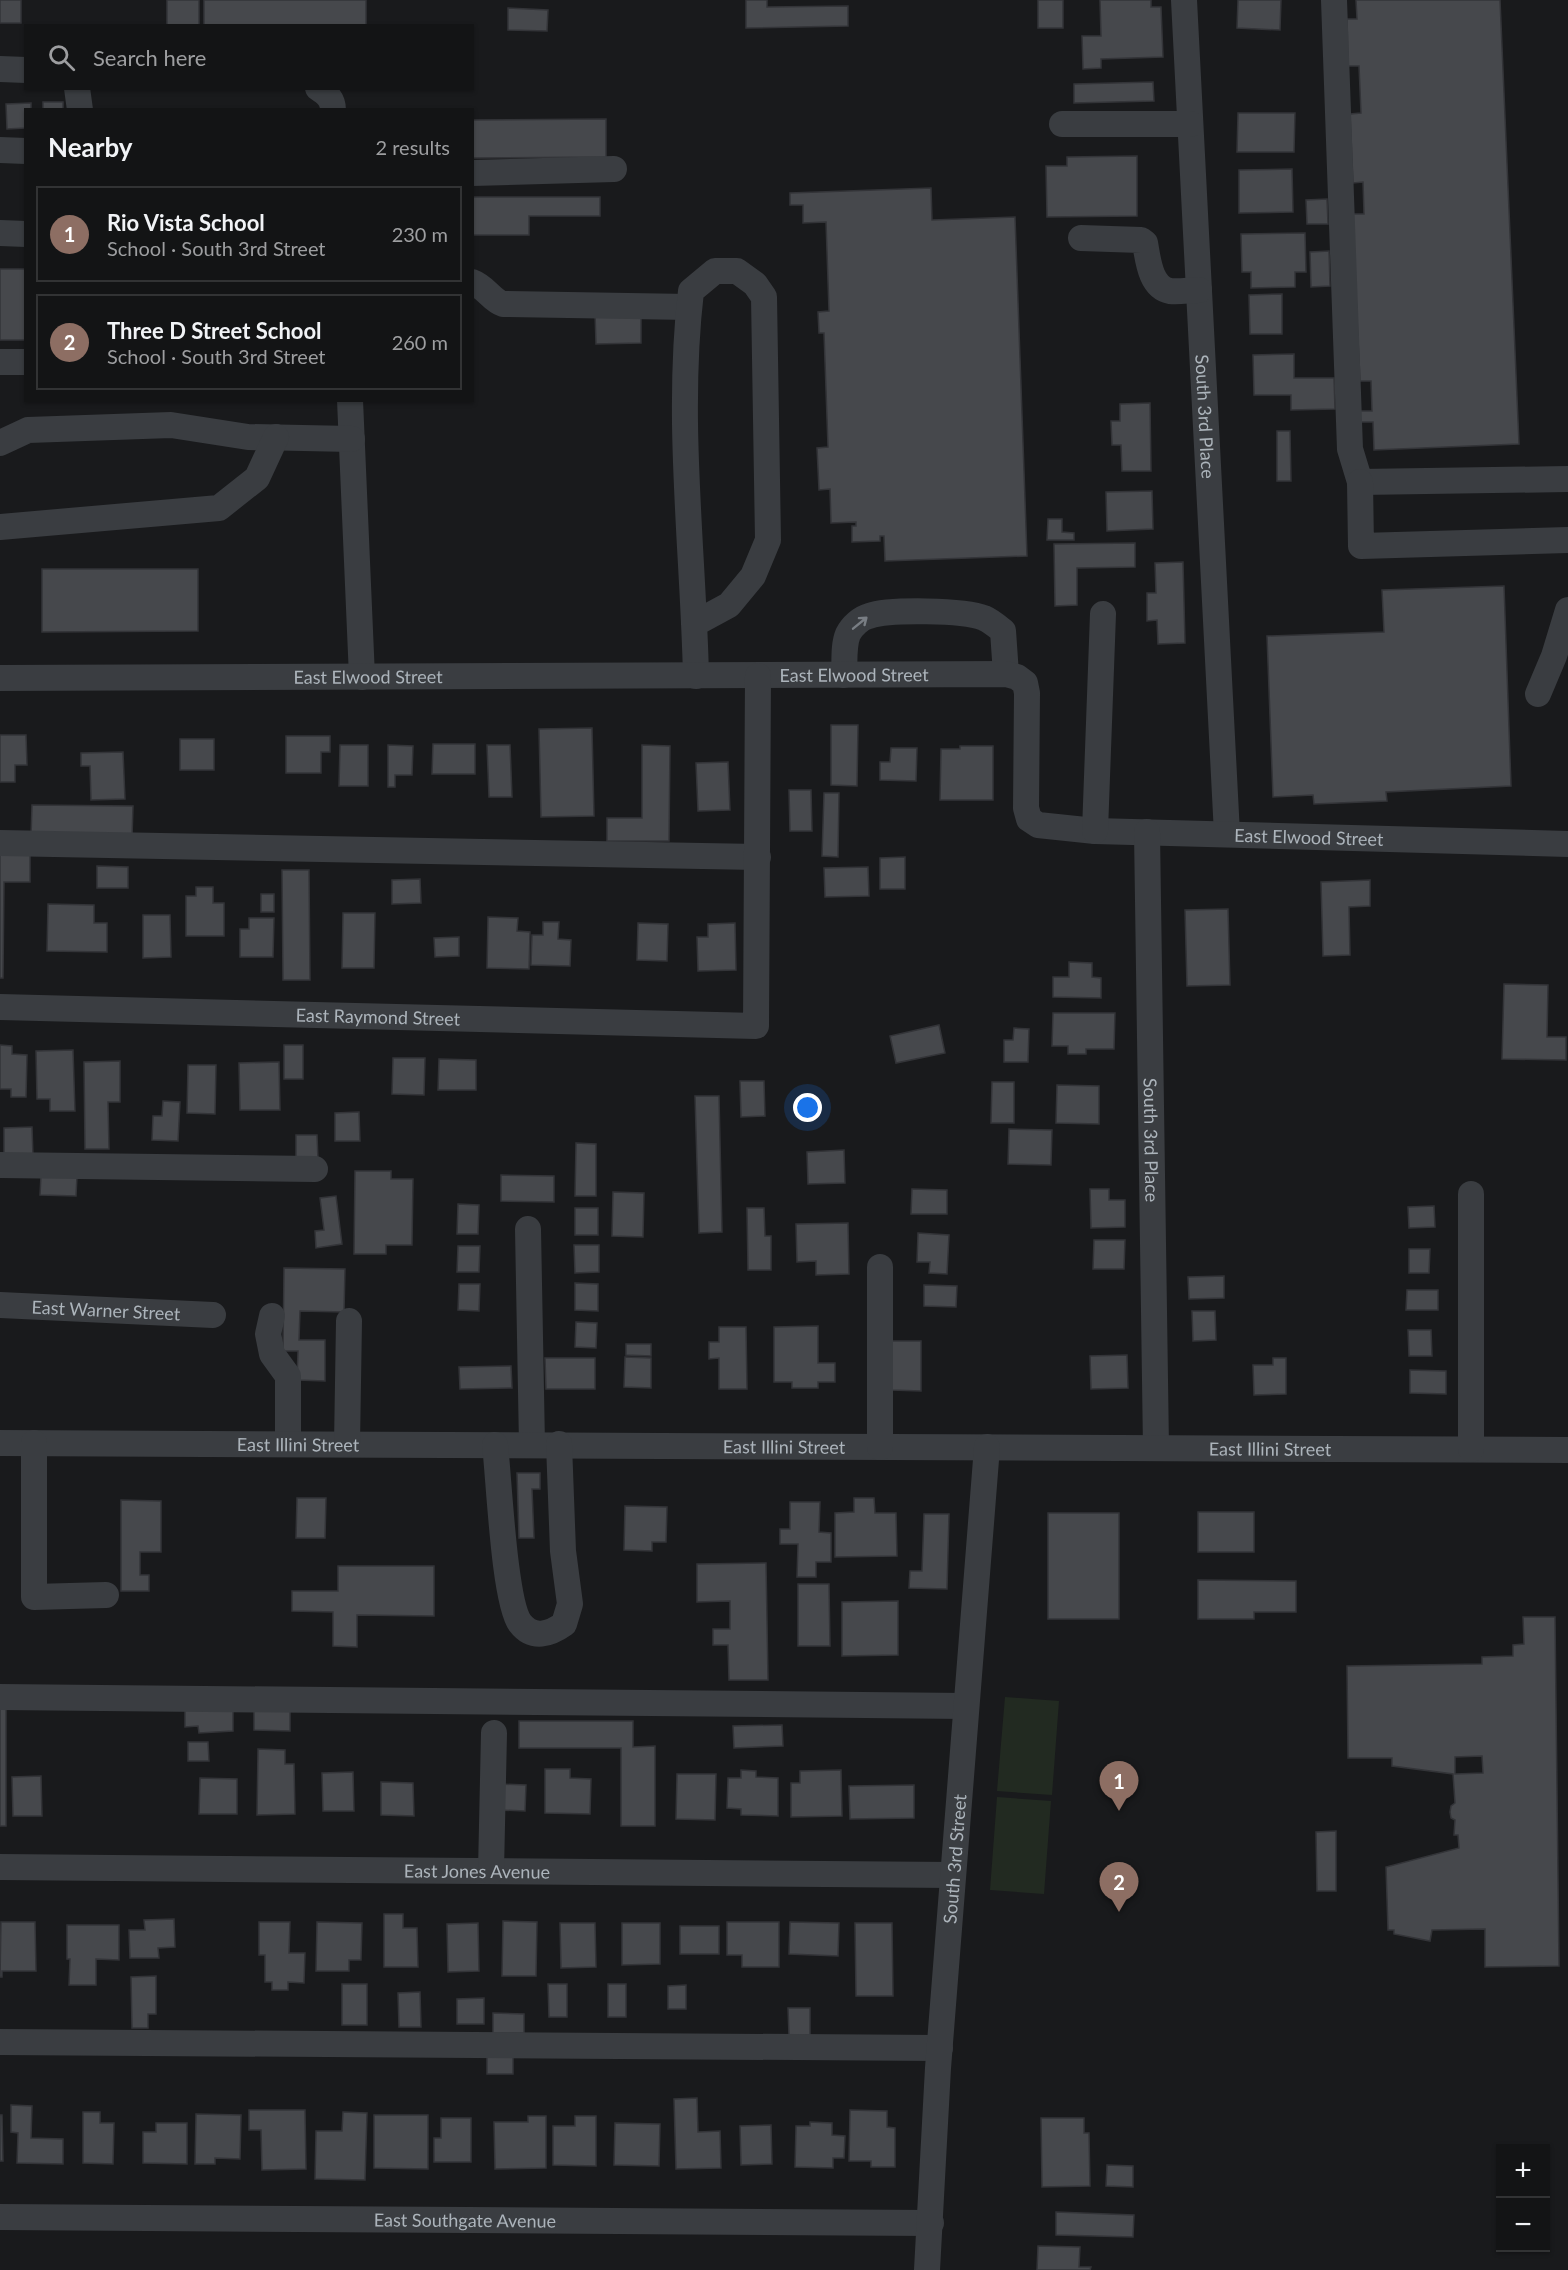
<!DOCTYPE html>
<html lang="en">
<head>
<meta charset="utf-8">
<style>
  body { margin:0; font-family:Lato,sans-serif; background:#1c1d1e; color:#f1f3f6 }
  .controls { position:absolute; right:18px; bottom:18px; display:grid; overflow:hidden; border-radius:0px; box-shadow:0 2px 4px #0004 }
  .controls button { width:54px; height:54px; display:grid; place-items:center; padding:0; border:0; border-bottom:2px solid #323334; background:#131415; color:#f1f3f6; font:30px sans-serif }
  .you { position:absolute; left:808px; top:1108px; width:21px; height:21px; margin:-15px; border:4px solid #fff; border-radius:50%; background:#1a73e8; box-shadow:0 0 0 9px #1a73e833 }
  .badge { display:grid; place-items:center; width:39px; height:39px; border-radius:50%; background:#f08d3d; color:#fff; font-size:20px; font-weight:700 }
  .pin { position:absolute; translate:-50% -50px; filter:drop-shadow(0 2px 3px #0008) }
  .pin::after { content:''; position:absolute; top:32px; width:21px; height:18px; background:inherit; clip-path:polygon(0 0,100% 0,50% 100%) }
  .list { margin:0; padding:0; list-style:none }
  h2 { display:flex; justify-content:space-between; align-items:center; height:78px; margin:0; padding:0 24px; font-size:26px }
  h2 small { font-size:20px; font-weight:400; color:#9d9ea0 }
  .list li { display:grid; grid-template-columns:39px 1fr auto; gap:18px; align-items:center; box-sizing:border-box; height:96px; margin:0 12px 12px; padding:0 12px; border:2px solid #323334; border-radius:0px }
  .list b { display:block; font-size:22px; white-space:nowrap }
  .list p { margin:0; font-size:20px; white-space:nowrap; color:#9d9ea0 }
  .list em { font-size:20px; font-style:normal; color:#9d9ea0 }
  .icon { flex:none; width:33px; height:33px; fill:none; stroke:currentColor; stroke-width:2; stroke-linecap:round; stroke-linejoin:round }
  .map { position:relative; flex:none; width:1568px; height:2270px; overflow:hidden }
  .search { position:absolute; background:#131415; box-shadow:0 2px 4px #0004; left:24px; top:24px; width:450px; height:66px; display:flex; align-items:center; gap:15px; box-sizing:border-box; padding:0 21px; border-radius:0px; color:#9d9ea0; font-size:22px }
  .panel { position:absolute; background:#131415; box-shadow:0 2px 4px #0004; left:24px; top:108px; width:450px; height:294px; border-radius:0px }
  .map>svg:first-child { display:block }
  .green { fill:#222a21 }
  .building { fill:#46484c; stroke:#333438; stroke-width:1.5; fill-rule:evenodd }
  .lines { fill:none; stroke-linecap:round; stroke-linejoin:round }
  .minor { stroke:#3a3d41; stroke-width:26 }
  .oneway { stroke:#797e84 }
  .labels { text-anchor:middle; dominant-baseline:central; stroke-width:4.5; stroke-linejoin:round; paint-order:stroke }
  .street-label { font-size:18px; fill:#acb4bb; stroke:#141517 }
</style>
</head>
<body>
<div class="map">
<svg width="1568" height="2270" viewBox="0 0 1568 2270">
  <rect width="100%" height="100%" fill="#191a1c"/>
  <path class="green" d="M1005 1697 1059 1701 1052 1795 997 1791Z
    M997 1797 1051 1801 1044 1894 990 1890Z"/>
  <path class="building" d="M0 0H21V23H0Z
    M167 0H199V26H167Z
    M204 0H366V26H204Z
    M746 0H767V7L848 6V26L746 28Z
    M1038 0H1063V28H1038Z
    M1100 0H1151V7H1161L1163 57 1101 59V68L1083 69 1082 36H1101Z
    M1238 0H1281L1280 30 1237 28Z
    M1356 0H1500L1519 444 1374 450 1373 422H1360L1359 411H1372L1371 381H1360L1352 214H1364L1363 182 1353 183 1350 114 1361 113 1359 66H1348L1347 19H1357Z
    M508 8 548 10 547 31 508 30Z
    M1153 82 1154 101 1074 103V84Z
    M43 102H63V110H43Z
    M31 103V110H26V128L7 129 6 104Z
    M1238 113H1295L1294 152H1237Z
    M606 119V157L472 158V120Z
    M1137 156V216L1047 217 1046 166H1067V157Z
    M1292 169 1293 212 1239 213V170Z
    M931 188 932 220 1015 217 1027 556 885 561 884 536H880V541L852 542V526H856V522L831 523 830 489 819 490 817 448 828 447 824 333H819L818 312 829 311 826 222 803 223V205H790V193Z
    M472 197H600V216H529V235H472Z
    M1327 199 1328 224H1307L1306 200Z
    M1305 233 1306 272H1295V287L1251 288V272H1242L1241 234Z
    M1329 251 1330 286 1311 287 1310 252Z
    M0 269H26V340H0Z
    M1282 294V334H1250L1249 295Z
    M595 313H641V343L596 344Z
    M1294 354V378H1334L1335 409 1291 410V395H1254L1253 355Z
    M1150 403 1151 471H1122L1121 445H1112L1111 421H1120V404Z
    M1277 431H1290L1291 481H1277Z
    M1152 491 1153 529 1107 531 1106 492Z
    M1048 519H1062V532L1074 533V540H1047Z
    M1135 543V567L1077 568V605L1055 606 1054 544Z
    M1183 562 1185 643 1158 644 1157 620 1147 621V593H1156L1155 563Z
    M42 569H198V631L42 632Z
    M1504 586 1511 786 1386 792 1387 801 1314 804 1313 795 1273 797 1267 636 1384 632 1382 590Z
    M831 725H858L857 786 831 785Z
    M592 728 594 816 541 817 539 729Z
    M0 735H26L27 765H15V782H0Z
    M286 736H330V752H321V773H286Z
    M180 739H214V770H180Z
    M433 744H475V774H432Z
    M340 745H368V786H339Z
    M388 745 413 746 412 775H395V787H388Z
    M487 745H510L512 797H489Z
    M642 745 670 746 669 841H607V818H642Z
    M960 746H993V800H940L941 749H960Z
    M891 748H917L916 781 880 780V762H890Z
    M123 752 125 799 91 800 90 766H81V753Z
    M728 762 730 810 698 811 696 763Z
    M789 790H811L812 831H790Z
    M824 793H839L838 857 822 856Z
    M32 805 133 806 132 838 31 837Z
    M0 851H30V882H4L3 978H0Z
    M905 857V889H880V858Z
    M97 866 128 867V888H97Z
    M868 867 869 896 825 897 824 868Z
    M282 870H309L310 980H283Z
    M420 879 421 903 392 904V880Z
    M1370 880V906L1349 907 1350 955 1323 956 1321 882Z
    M196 887H213V903H224V936H186V896H196Z
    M261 894H274V912H261Z
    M48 904 94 905V923H107V952L47 951Z
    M1228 909 1230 985 1187 986 1185 910Z
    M343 913H375L374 968H342Z
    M143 915H170L171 957 143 958Z
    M488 917 518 918 517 931 530 932 529 969 487 968Z
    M249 918H274L273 957H240V929H249Z
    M543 922H559L558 939 571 940 570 966 531 965 532 935H543Z
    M638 923 668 924 667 961 637 960Z
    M735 923 736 970 698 971 697 937H708V924Z
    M459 937V956L435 957 434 938Z
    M1069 962 1092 963V977L1101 978V998L1053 997V977H1069Z
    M1504 984 1548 985 1547 1037H1566V1060L1502 1059Z
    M1053 1013H1115L1114 1049H1086V1054H1068V1046H1052Z
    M939 1025 945 1053 896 1063 890 1036Z
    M1014 1028 1029 1029 1028 1062H1004V1040H1013Z
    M0 1045 12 1046V1054L27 1055 26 1097H11V1089H0Z
    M284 1045H303V1079H284Z
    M73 1050 75 1111H50V1099H37L36 1051Z
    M393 1058H425L424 1095 392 1094Z
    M439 1059 476 1060V1090H438Z
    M120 1061V1102H108L109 1149H85L84 1062Z
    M279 1062 280 1110H240L239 1063Z
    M188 1065H216L215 1114 187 1113Z
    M740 1081H764L765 1116 741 1117Z
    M992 1082H1014V1123H991Z
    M1057 1085 1099 1086V1124L1056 1123Z
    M695 1096H719L722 1232 699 1233Z
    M163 1101 180 1102 178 1141 152 1140 153 1116H162Z
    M359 1112 360 1141H335V1113Z
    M32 1127 33 1156H4V1128Z
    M1009 1129 1052 1130 1051 1165 1008 1164Z
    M296 1135H317L318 1160H296Z
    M576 1143 596 1144V1196H575Z
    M844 1150 845 1183 808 1184 807 1152Z
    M355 1171H391V1179H413L412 1245H386V1254H354Z
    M41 1175 77 1176 76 1196 40 1195Z
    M501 1175 554 1176V1202L501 1201Z
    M912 1189 947 1190V1214H911Z
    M1090 1189H1109V1200H1125V1227L1091 1228Z
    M613 1192 644 1193 643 1237 612 1236Z
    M336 1196 342 1244 316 1248 315 1231 324 1230 320 1198Z
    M458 1204 479 1205 478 1234H457Z
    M1434 1206 1435 1227 1409 1228 1408 1207Z
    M575 1208H598V1235H575Z
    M747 1208H764L765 1236H771V1270H748Z
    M848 1223 849 1274 816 1275V1261L797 1262 796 1224Z
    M918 1233 949 1235 947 1274 929 1273 930 1262H917Z
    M1094 1240H1125L1124 1269H1093Z
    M574 1245H599V1272L575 1273Z
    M458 1246H480L479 1272H457Z
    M1409 1249H1430L1429 1273H1409Z
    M284 1268 345 1269 344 1312 300 1311 299 1340H325V1381L297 1380 298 1351H283Z
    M1224 1276V1298L1189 1299 1188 1277Z
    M575 1283 598 1284V1311L575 1310Z
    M459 1284H480L479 1311 458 1310Z
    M924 1285 957 1286 956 1307 924 1306Z
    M1407 1290H1438V1310H1406Z
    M1192 1311H1215L1216 1340 1193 1341Z
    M576 1322 597 1323 596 1348 575 1347Z
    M818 1326V1363H835V1382H818V1388H792V1382H774V1327Z
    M719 1327H746L747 1389H719V1358L709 1359V1342H719Z
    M1408 1330H1431L1432 1356H1409Z
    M891 1341H921V1391L891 1390Z
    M626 1344H651V1356L626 1355Z
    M1127 1355 1128 1388 1091 1389 1090 1356Z
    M625 1357 651 1358V1388L624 1387Z
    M545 1358H595V1389H546Z
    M1273 1358H1286V1394L1254 1395 1253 1365H1273Z
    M511 1366 512 1388 460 1389 459 1367Z
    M1410 1370 1446 1371V1394L1410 1393Z
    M517 1473H540V1489H532L534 1538H519Z
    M297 1498H326L325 1538H296Z
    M854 1498H874L875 1513H896L897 1556 835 1557V1513L854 1512Z
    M121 1500 161 1501V1552H140V1575H149V1591H121Z
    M790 1502H820L819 1532 831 1533V1562H816V1577H797L798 1544H780V1529H790Z
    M625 1506 667 1507 666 1542H652V1551L624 1550Z
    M1198 1512H1254V1552H1198Z
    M1048 1513H1119V1619H1048Z
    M924 1514H949L947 1589 909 1588 910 1571H922Z
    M766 1563 768 1680H729L728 1645H713V1629H730V1601L697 1602V1564Z
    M338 1566H434V1616L357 1615V1647L333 1646V1612L292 1611V1591H338Z
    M1198 1580 1296 1581V1612H1254V1619H1198Z
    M798 1584H829L830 1646H798Z
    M898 1601V1655L842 1656V1602Z
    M1523 1617H1555L1559 1966 1485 1967V1929L1432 1930 1430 1941 1394 1934V1930H1388L1386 1867 1459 1848 1458 1835H1454L1455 1820 1451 1818 1450 1812 1451 1806 1455 1803 1453 1774 1392 1766V1758H1348L1347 1666 1482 1664V1657L1513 1656V1645L1524 1644ZM1482 1756 1483 1773 1455 1774V1757Z
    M0 1708H6V1826H0Z
    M233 1708V1731L199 1733 198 1726 185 1727V1709Z
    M254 1709 290 1710V1731L254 1730Z
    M519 1721H633V1747L655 1746V1826H621V1748H519Z
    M782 1725 783 1746 734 1748 733 1726Z
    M188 1742H208L209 1761H188Z
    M258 1749 285 1750V1764H294L295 1814 257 1815Z
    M545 1769H570V1778L591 1779 590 1814 545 1813Z
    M741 1770 756 1771V1777L778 1778V1816L741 1815V1809L727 1808 728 1778H741Z
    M841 1770 842 1816 791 1817V1783H800V1771Z
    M353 1772 354 1811H323L322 1773Z
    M677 1774H716L715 1820 676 1819Z
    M41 1776 42 1816H13L12 1777Z
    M200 1778 237 1779V1814H199Z
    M381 1782 413 1783 414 1816 381 1815Z
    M499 1784 526 1785 525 1811 498 1810Z
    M914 1785V1818L850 1819 849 1786Z
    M1336 1831V1891H1317L1316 1832Z
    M384 1914H403V1928H417L418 1967H384Z
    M174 1919 175 1947 158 1948 159 1958H130L129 1930H145L144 1920Z
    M503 1921 537 1922 536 1976H502Z
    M1 1922H35L36 1971H2V1977H0Z
    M259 1922H290L289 1953H305L304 1983 288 1982V1990H272V1982H265V1955H259Z
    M317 1922 362 1923 361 1960H349V1971H316Z
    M727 1922H779V1967H742V1955H727Z
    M790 1922 839 1923 838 1956 789 1954Z
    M478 1923 479 1971 448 1972 447 1924Z
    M560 1923H595L596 1967 561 1968Z
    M622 1923H660V1964L622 1965Z
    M855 1923H892L893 1996H856Z
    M67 1925H119V1960L96 1959V1985H69L70 1959H67Z
    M680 1926H719V1954H680Z
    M156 1976V2014H148V2028H132L131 1977Z
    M342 1984H367V2025H342Z
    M548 1984H567V2017H549Z
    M608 1984H626V2017H608Z
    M686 1985V2009H668V1986Z
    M420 1992 421 2027H399L398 1993Z
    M484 1998V2024H457V1999Z
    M788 2008H810V2035L789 2036Z
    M493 2013 524 2014V2033H493Z
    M487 2053H513V2074H487Z
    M697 2098 698 2132 720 2131 721 2168 676 2169 674 2099Z
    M11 2105 32 2106 31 2138 63 2139V2164L17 2163 18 2133 11 2132Z
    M249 2110H305L306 2169 262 2170 261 2130H249Z
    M850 2110 887 2111V2127L895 2128V2167H871V2161H849Z
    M83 2112H100V2123H114L113 2164 83 2163Z
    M343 2112 367 2113 365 2180 315 2179 316 2131H342Z
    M196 2114 241 2115 240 2159 215 2158V2164H195Z
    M0 2115H2L3 2161H0Z
    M374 2115H428V2169L374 2168Z
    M528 2116H546V2168L495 2169 494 2122H528Z
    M575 2116H596V2166L553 2165V2126H575Z
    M441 2118H471V2162H434V2138H441Z
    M1041 2118H1084V2133H1089L1090 2186 1042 2187Z
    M810 2122 832 2123V2135L845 2136 844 2158H833V2168L795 2167 796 2126H810Z
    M156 2123H187V2164L143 2163V2132H156Z
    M615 2123 660 2124 659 2166 614 2165Z
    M771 2125 772 2164 741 2165 740 2126Z
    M1107 2165 1133 2166V2187L1106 2186Z
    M1056 2212 1134 2215 1133 2237 1056 2235Z
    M1038 2246 1080 2247 1079 2267H1091L1090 2270H1037Z"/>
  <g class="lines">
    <g class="minor">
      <path id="s1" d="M1184 0 1227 834"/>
      <path d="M1334 0 1350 449 1360 482 1568 479"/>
      <path d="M0 69 26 70"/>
      <path d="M77 88 80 110"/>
      <path d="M318 88C327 94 333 99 333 110"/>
      <path d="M1062 124H1190"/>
      <path d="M0 150 26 151"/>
      <path d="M472 173 614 169"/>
      <path d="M0 233 26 234"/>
      <path d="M1081 238 1141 240 1145 243C1148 259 1150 287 1170 291 1179 292 1190 290 1199 290"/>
      <path d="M472 282C486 287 491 300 503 304L689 307"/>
      <path d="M0 362H26"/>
      <path d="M350 400 362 677"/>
      <path d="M0 443 28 430 171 425 248 437 352 439"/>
      <path d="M1360 482 1361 546 1568 540"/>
      <path d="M0 527 219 508 257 478 276 437"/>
      <path d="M694 624 729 605 753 576 768 540 764 297 755 284 737 271H715L691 291C676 419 693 548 696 676"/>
      <path d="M844 675C845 662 843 646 848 634 852 626 861 618 869 616 889 609 964 610 984 618 991 621 998 627 1003 631L1006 674"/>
      <path id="s2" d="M0 678 1006 674 1017 677 1025 683 1027 693 1026 808 1029 819 1038 825 1095 831 1568 844"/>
      <path d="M1538 694 1554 656 1568 610"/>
      <path d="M1095 831 1103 614"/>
      <path id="s3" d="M1147 832 1156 1448"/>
      <path d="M0 843 758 857"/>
      <path id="s4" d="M0 1007 756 1026 758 676"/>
      <path d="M0 1165 315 1169"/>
      <path d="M528 1229 532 1445"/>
      <path id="s5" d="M0 1305 213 1315"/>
      <path d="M272 1316 268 1334 272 1354 288 1376V1444"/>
      <path id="s6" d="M0 1443 1568 1450"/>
      <path d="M34 1443V1597L106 1595"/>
      <path d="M347 1444 349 1321"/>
      <path d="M495 1445C499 1478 504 1601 520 1623 533 1640 550 1634 564 1624L570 1604 563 1551 559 1444"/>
      <path d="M880 1447V1267"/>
      <path d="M1471 1449V1194"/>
      <path d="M0 1697 966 1706"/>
      <path id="s7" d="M0 1867 953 1875"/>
      <path d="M491 1871 494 1733"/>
      <path d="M0 2042 940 2048"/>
      <path id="s8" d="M0 2217 931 2223"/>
      <path id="s9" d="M927 2270 938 2068 987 1447"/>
    </g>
  </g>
  <defs><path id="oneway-shaft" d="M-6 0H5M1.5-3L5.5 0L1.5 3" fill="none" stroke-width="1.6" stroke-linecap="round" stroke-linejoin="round" transform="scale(1.5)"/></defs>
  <use class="oneway" href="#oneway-shaft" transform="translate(860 623) rotate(-39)"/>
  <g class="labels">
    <g class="street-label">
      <text stroke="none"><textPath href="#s1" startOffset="417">South 3rd Place</textPath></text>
      <text stroke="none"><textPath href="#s2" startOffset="854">East Elwood Street</textPath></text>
      <text stroke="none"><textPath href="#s2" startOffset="368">East Elwood Street</textPath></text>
      <text stroke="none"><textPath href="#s2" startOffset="1446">East Elwood Street</textPath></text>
      <text stroke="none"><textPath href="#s4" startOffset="378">East Raymond Street</textPath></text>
      <text stroke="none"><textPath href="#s3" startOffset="308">South 3rd Place</textPath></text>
      <text stroke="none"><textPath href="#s5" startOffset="106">East Warner Street</textPath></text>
      <text stroke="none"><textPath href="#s6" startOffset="298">East Illini Street</textPath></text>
      <text stroke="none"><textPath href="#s6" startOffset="784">East Illini Street</textPath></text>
      <text stroke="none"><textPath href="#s6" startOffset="1270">East Illini Street</textPath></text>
      <text stroke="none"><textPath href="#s9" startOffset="412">South 3rd Street</textPath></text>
      <text stroke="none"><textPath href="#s7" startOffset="477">East Jones Avenue</textPath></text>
      <text stroke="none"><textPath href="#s8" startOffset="465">East Southgate Avenue</textPath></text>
    </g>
  </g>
</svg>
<div class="controls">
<button>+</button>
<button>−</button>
</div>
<div class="you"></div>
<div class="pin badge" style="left:1119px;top:1811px;background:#8d6e63">1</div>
<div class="pin badge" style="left:1119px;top:1912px;background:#8d6e63">2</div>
<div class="search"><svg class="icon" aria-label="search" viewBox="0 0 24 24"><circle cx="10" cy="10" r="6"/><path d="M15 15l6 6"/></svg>Search here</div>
<section class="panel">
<h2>Nearby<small>2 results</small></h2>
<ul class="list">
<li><span class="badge" style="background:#8d6e63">1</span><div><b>Rio Vista School</b><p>School · South 3rd Street</p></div><em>230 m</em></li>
<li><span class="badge" style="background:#8d6e63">2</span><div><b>Three D Street School</b><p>School · South 3rd Street</p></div><em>260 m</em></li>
</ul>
</section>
</div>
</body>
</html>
